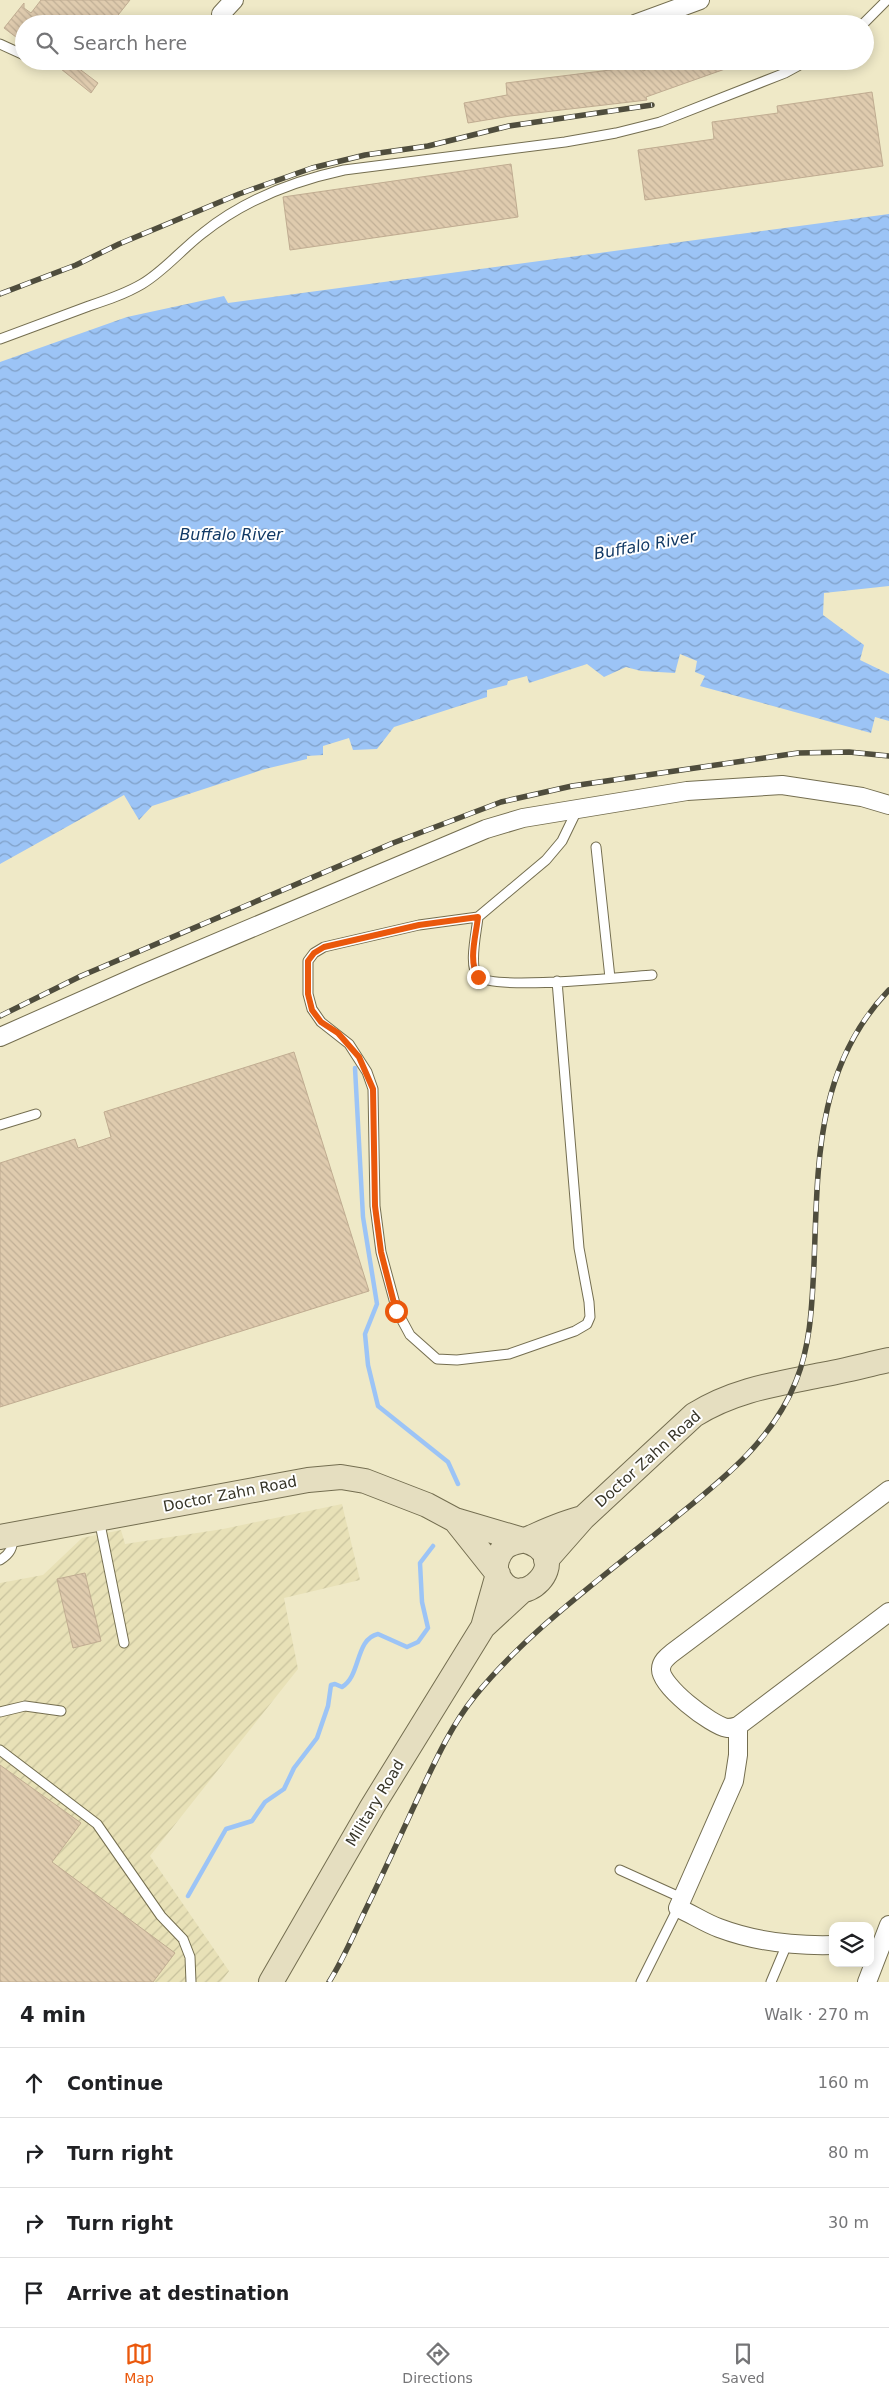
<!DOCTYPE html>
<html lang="en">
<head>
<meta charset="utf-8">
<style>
  body { margin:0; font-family:"DejaVu Sans",sans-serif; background:#f6f6f6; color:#202124 }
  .controls { position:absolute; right:15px; bottom:15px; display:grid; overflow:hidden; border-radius:10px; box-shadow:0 2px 12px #0003 }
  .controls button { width:45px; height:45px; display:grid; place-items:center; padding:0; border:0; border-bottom:1px solid #e0e0e0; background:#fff; color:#202124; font:25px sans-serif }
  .stop { position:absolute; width:15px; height:15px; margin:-11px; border:4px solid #ea580c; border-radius:50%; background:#fff }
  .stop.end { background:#ea580c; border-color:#fff; box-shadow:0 1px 5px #0008 }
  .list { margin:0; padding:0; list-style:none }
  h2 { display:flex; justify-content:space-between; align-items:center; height:65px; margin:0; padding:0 20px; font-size:21px }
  h2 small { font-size:16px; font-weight:400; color:#757577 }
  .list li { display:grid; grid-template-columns:32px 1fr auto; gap:15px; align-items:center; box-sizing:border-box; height:70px; padding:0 20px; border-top:1px solid #e0e0e0 }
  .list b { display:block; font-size:19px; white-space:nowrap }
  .list em { font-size:16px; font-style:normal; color:#757577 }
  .icon { flex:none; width:28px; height:28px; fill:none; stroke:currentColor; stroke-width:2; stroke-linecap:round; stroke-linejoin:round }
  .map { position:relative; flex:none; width:889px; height:1982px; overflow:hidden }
  .search { position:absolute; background:#fff; box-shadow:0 2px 12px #0003; left:15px; right:15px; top:15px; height:55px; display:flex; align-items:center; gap:12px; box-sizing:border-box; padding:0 18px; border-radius:28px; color:#757577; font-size:19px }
  .sheet { height:345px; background:#fff }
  nav { display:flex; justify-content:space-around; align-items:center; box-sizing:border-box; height:70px; border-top:1px solid #e0e0e0; background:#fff; font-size:14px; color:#757577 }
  nav a { display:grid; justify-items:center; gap:2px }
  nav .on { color:#ea580c }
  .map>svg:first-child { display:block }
  .industrial { fill:url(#industrial-furrows) }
  .water { fill:url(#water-waves) }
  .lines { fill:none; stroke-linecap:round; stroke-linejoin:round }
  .stream { stroke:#9cc4f6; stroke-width:4.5 }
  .building { fill:url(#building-back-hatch); stroke:#c0ac91 }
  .lane-casing { stroke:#746e50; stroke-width:11 }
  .street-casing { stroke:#746e50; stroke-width:20 }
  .secondary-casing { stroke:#746e50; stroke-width:26 }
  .lane { stroke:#fff; stroke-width:9 }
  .street { stroke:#fff; stroke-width:18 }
  .secondary { stroke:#e5dec0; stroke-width:24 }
  .rail-casing { stroke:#4f4d3d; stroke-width:5.5 }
  .rail { stroke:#fff; stroke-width:4; stroke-dasharray:11; stroke-linecap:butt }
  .route { stroke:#ea580c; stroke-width:6 }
  .labels { text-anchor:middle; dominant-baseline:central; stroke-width:4; stroke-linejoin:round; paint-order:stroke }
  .street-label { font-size:15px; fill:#373528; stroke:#fff }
  .water-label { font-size:16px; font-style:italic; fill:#113965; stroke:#fff }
</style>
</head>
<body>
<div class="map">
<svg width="889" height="1982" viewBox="0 0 889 1982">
  <defs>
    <pattern id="industrial-furrows" width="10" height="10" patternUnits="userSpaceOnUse" patternTransform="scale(1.25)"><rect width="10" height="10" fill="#e8e1b7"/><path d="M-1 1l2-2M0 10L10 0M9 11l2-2" fill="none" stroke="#c8c29d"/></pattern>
    <pattern id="water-waves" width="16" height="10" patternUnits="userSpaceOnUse" patternTransform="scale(1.25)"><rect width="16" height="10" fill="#9cc4f6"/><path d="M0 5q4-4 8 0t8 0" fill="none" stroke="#80a0c7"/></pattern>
    <pattern id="building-back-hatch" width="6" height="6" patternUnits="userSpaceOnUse" patternTransform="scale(1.25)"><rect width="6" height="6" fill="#dfcbae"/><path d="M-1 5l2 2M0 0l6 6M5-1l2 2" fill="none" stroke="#c0af96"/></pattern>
  </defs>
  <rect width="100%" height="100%" fill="#efe9c7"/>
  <path class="industrial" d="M342 1504 360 1580 284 1598 298 1669 150 1856 229 1971 221 1982H0V1583L43 1575 82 1538 121 1530 125 1544 223 1529Z"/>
  <path class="water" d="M889 214V586L824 593 823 615 864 645 860 660 889 674V721L875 717 871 733 700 686 705 676 695 672 697 661 680 654 675 673 641 671 626 667 604 677 587 664 529 683 527 676 508 681 507 685 487 690V697L394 727 377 749 353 750 349 738 323 746V755L307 756V759L265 769 152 806 139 820 124 795 0 864V362L127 317 224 296 228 303Z"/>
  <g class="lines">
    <path class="stream" d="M355 1068 363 1217 377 1304 365 1334 368 1365 378 1406 448 1462 458 1484
      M188 1896 226 1829 252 1821 265 1802 284 1789 294 1768 317 1738 328 1706 331 1685 335 1684 342 1687C361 1676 355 1639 378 1634L407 1647 418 1642 428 1628 422 1602 420 1563 433 1546"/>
  </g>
  <path class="building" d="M41 0H130L111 24H73L61 15 54 24H24V43L4 28 24 3V8L31 13Z
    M59 61H69L98 83 91 93 56 65Z
    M669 61 742 63 646 97 647 100 510 116 468 123 464 103 507 95 506 83 642 66 643 71Z
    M872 92 883 166 645 200 638 150 714 139 712 122 778 113 777 106Z
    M511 164 518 217 290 250 283 197Z
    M294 1052 369 1291 0 1407V1163L75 1139 78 1148 111 1137 104 1112Z
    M85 1573 101 1641 73 1648 57 1579Z
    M0 1765 81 1823 52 1862 175 1953 153 1982H0Z"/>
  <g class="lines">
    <g class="lane-casing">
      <path id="lane" d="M863 24 887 0
        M0 44 24 55
        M0 339C30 328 60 317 89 306 107 300 125 294 142 284 164 271 182 249 203 233 244 200 293 181 344 170L565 142 616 133 660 122 785 73 807 61
        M596 847 610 978
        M478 917C477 930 468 967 478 976 492 991 625 977 652 975
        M557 981 579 1248 589 1302 590 1317 587 1324 575 1331 509 1354 457 1360 437 1359 410 1335 397 1311 381 1252 375 1206 373 1089 367 1072 349 1044 321 1022 312 1009 308 994V961L314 953 324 947 419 925 478 917 546 860 562 841 577 810
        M0 1125 36 1114
        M99 1519 124 1643
        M0 1560C10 1554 13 1548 13 1536
        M0 1712 25 1706 61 1711
        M0 1750 97 1824 161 1916 183 1939 190 1957 191 1982
        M620 1870 682 1898
        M641 1982 678 1908
        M771 1982 787 1944"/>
    </g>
    <g class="street-casing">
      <path id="street" d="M221 14 234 0
        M635 24 700 0
        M0 1037 140 975 486 829 523 818 687 791 782 785 862 797 889 805
        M889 1490 672 1653C667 1657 661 1662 661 1669 660 1686 711 1725 727 1728 730 1728 735 1727 738 1726L889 1612
        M738 1726V1755L734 1781 678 1908C692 1914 705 1923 719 1928 756 1942 794 1946 833 1945
        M867 1982 889 1925"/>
    </g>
    <g class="secondary-casing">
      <path id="secondary" d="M455 1520 498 1574 483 1627
        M0 1537 308 1480 341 1477 365 1481 427 1505 455 1520 523 1540C582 1556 516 1622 497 1573 494 1565 498 1554 504 1548 510 1542 517 1542 525 1540 544 1532 562 1523 583 1518
        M546 1560 583 1518 694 1415C734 1390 776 1384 821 1375 844 1371 866 1365 889 1360
        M271 1982 372 1807 483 1627 523 1590"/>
    </g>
    <use href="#lane" class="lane"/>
    <use href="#street" class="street"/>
    <use href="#secondary" class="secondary"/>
    <g class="rail-casing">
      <path id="rail" d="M0 294 76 265 119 244 239 194 312 168 365 155 428 146 509 126 652 105
        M0 1016 81 976 393 843 501 802 572 786 798 753 849 752 889 756
        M329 1982C343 1960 353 1936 364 1913 384 1872 403 1830 422 1789 437 1757 453 1723 475 1696 529 1629 609 1573 675 1518 723 1479 773 1440 796 1381 811 1344 812 1303 814 1264 818 1164 815 1067 889 990"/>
    </g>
    <use href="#rail" class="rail"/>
  </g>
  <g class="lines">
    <path class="route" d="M396 1311 381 1252 375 1206 373 1089 359 1057 338 1033 321 1022 312 1010 308 994V961L314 953 324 947 419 925 478 917C476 936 468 961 478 977"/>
  </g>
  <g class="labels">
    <g class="street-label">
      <text transform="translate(648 1459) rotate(-42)">Doctor Zahn Road</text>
      <text transform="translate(230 1494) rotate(-11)">Doctor Zahn Road</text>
      <text transform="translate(375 1803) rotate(-59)">Military Road</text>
    </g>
    <g class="water-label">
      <text x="231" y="534">Buffalo River</text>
      <text transform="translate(645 545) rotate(-10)">Buffalo River</text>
    </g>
  </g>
</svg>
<div class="controls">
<button><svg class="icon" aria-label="layers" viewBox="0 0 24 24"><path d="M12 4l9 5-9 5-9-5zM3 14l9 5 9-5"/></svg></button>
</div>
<div class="stop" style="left:396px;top:1311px"></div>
<div class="stop end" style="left:478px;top:977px"></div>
<div class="search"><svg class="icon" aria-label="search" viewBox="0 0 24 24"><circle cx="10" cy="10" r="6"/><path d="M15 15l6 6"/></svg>Search here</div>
</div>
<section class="sheet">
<h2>4 min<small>Walk · 270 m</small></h2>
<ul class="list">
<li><svg class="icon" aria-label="ahead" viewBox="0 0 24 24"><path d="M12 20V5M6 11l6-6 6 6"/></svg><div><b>Continue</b></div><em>160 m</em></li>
<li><svg class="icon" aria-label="right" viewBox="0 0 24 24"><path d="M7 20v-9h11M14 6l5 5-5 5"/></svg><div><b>Turn right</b></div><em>80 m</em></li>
<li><svg class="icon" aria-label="right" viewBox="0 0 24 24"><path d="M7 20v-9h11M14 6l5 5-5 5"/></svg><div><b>Turn right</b></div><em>30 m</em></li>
<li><svg class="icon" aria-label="arrive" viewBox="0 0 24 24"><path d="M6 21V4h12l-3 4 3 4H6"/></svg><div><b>Arrive at destination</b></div></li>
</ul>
</section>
<nav>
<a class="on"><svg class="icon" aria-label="map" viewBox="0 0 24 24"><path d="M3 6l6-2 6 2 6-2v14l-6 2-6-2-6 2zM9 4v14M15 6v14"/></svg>Map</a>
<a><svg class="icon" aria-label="directions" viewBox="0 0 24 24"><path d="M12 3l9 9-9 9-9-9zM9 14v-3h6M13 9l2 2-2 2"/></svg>Directions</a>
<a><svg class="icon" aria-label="saved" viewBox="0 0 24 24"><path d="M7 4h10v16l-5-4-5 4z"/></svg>Saved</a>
</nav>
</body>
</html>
